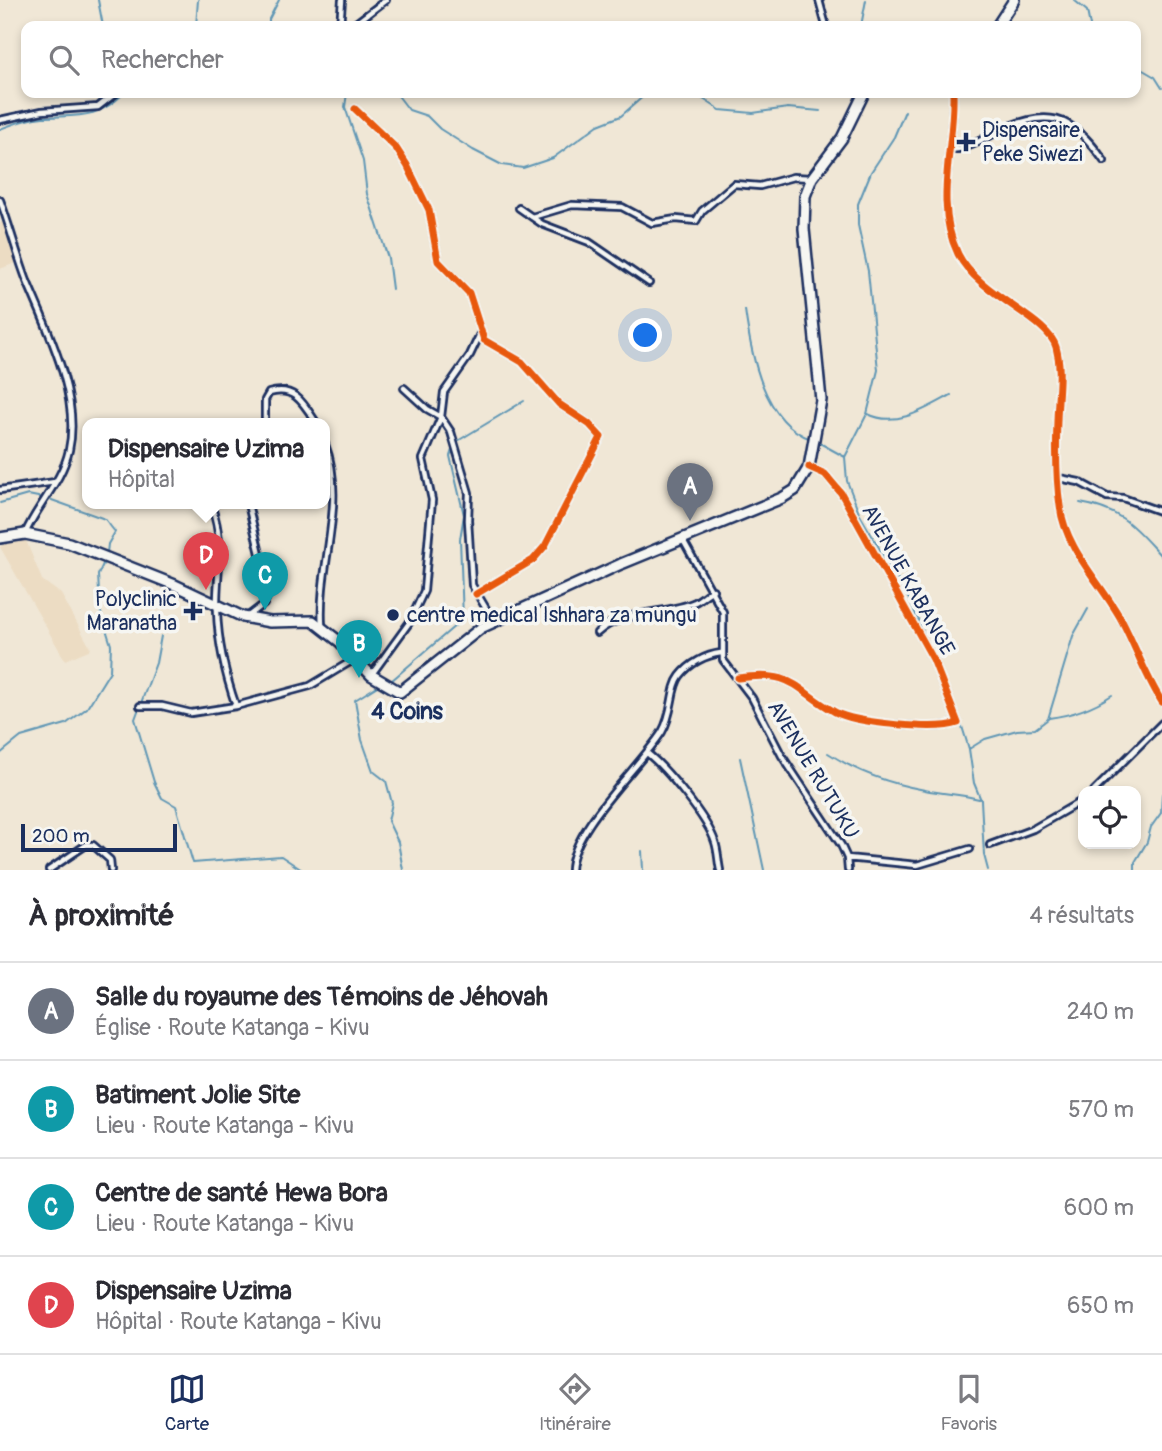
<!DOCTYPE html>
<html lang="fr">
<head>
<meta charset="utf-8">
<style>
  body { margin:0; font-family:Pangolin,sans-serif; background:#f7f7f7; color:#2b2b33 }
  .controls { position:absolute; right:21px; bottom:21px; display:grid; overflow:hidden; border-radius:14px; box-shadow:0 4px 10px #0003 }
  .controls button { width:63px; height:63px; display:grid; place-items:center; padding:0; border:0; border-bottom:2px solid #e1e1e2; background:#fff; color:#2b2b33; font:35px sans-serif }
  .scale { position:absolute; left:21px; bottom:18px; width:156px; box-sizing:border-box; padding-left:7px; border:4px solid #1b2f5e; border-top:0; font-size:19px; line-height:24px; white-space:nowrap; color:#1b2f5e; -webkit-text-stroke:5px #f6f6f2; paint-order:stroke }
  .you { position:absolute; left:646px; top:336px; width:24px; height:24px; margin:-18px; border:5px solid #fff; border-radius:50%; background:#1a73e8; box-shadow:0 0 0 10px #1a73e833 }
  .badge { display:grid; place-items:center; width:46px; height:46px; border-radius:50%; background:#1b2f5e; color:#fff; font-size:23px; font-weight:700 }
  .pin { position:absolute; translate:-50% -58px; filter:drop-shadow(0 2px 4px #0008) }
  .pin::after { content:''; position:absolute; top:37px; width:24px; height:21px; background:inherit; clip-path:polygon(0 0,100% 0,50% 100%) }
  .popup { position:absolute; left:82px; top:418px; width:248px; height:91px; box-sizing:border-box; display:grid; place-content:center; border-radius:14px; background:#fff; filter:drop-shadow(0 2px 5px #0005); font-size:23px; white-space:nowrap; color:#7c7c81 }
  .popup b { font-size:26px; color:#2b2b33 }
  .popup::after { content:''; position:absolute; left:50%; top:100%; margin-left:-14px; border:14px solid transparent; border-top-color:#fff }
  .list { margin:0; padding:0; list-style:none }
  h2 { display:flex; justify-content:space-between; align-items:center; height:91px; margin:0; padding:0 28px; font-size:30px }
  h2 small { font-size:23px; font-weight:400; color:#7c7c81 }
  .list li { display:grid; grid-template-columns:46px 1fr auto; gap:21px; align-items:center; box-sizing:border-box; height:98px; padding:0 28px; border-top:2px solid #e1e1e2 }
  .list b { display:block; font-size:26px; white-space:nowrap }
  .list p { margin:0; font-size:23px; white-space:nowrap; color:#7c7c81 }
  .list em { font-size:23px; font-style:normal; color:#7c7c81 }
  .icon { flex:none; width:38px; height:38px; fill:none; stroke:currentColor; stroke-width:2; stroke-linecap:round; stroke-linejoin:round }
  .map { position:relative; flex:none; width:1162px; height:870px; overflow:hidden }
  .search { position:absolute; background:#fff; box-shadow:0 4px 10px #0003; left:21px; right:21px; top:21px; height:77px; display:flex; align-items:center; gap:18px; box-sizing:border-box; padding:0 24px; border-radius:14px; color:#7c7c81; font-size:26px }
  .sheet { height:483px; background:#fff }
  nav { display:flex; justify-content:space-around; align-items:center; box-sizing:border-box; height:98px; border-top:2px solid #e1e1e2; background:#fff; font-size:19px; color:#7c7c81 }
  nav a { display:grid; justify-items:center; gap:4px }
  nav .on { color:#1b2f5e }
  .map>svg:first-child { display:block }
  .built { fill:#ecdcc3 }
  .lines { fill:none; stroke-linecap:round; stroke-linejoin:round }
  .stream { stroke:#6197b5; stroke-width:2 }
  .street-casing { stroke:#1b2f5e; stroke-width:10 }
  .highway-casing { stroke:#1b2f5e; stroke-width:14 }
  .street { stroke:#f6f6f2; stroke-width:4.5 }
  .highway { stroke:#f6f6f2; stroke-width:9 }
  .cycleway-casing { stroke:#f6f6f2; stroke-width:11 }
  .cycleway { stroke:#e8590c; stroke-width:7 }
  .poi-dot { fill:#1b2f5e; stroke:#f6f6f2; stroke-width:2.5 }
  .labels { text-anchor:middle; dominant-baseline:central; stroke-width:7; stroke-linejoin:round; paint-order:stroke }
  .poi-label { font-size:21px; fill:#1b2f5e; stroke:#f6f6f2; text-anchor:start }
  .street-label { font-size:21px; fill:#1b2f5e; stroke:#f6f6f2 }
  .neighbourhood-label { font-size:23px; font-weight:bold; fill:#1b2f5e; stroke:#f6f6f2 }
</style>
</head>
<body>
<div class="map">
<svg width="1162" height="870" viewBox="0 0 1162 870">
  <rect width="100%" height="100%" fill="#f0e7d6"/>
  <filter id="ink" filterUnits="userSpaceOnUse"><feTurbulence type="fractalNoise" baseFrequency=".0143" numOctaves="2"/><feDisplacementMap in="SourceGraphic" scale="14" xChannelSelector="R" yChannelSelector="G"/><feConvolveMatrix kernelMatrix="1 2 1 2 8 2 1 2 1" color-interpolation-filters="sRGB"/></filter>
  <g filter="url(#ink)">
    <path class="built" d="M3 222 18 262 0 269V223Z
      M25 538 42 580 61 594 91 649 65 660 0 547 10 539Z"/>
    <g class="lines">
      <path class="stream" d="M98 0 103 26
        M1074 0 1087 11 1090 26
        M196 26 198 0
        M269 26V19L279 0
        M861 26 866 0
        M1136 66 1155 77 1162 88
        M347 93 345 107 363 161 367 194 388 258 392 289
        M396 93 409 110 427 116 440 129 473 150 502 165 523 168 553 158 598 125 621 116 647 93
        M694 93 720 110 753 113 788 108 820 111
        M905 111 894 137 871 172 858 204V225L868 271 878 370 867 414 845 457 847 481 860 515 910 601 956 707 969 749 974 783 981 800 984 855 988 870
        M0 129C13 124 28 118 43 117 78 115 97 120 124 93
        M745 310C751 354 763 422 811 439
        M868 414C896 428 925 409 951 395
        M816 441 845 457
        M456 442 524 401
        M49 499 105 519 115 532 108 544 107 553
        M0 503 28 495 43 498
        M1080 503C1123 510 1134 527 1162 557
        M161 636 156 663 135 719 154 782 162 798 176 806 193 863 281 856 302 870
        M391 681 463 619 460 539 464 515 450 456 453 447
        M379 685 355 700 362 740 373 771 386 781 392 803 388 821 398 842 403 870
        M1049 718C1073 715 1092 708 1112 695
        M969 749 985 739 1017 730 1035 729 1048 719 1073 636 1088 609
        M828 753C857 772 891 784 925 790 944 794 961 794 979 799
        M0 754 21 737 66 724 87 708 110 671 111 645 100 610 98 575 104 562
        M740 758 764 870
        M642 851 643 870
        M1135 870V862L1147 842 1151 827 1161 813 1162 794"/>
      <g class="street-casing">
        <path id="street" d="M819 0 826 26
          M340 26 342 0
          M352 26 386 0
          M953 93C955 146 933 203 958 254 978 295 1048 318 1056 347 1061 365 1059 382 1058 400 1056 434 1055 472 1060 506 1065 549 1102 584 1122 621 1136 648 1146 677 1162 702
          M355 109 396 148 407 165 429 210 438 261 469 293 484 340 522 362 559 404 589 424 601 437 545 546 533 560 476 594
          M0 120 42 111 98 107 116 93
          M950 150C968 149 979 141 995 133 1046 107 1072 114 1104 161
          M0 200C10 227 17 255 27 281 47 329 81 396 69 450 62 482 37 505 25 534
          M519 208 542 224 589 242 649 283
          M532 217 572 205 622 207 652 223 676 219 696 221 702 211 734 184 760 186 793 177 811 178
          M404 388 427 409 441 417 451 432 469 493 468 520 472 585 494 622
          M265 424V400L269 393C295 385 304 404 317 424
          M1059 478 1079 482 1107 497 1123 498 1162 512
          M0 490 55 482
          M211 504C226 548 216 569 217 611 218 644 225 674 236 706
          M683 540 723 612V660L752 698 782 756 841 845 847 858 848 870
          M247 617 264 604 269 591 248 504
          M322 625C318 564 347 502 325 444
          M597 633C623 609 666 615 695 602 701 599 707 593 713 590
          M372 674 409 623 424 591 432 500 423 459 441 417 444 392 470 355 480 334
          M738 678C794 670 793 688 835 712 855 723 937 731 958 723L933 659 841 493 825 474 810 467
          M140 706H162L191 713 236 706 310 686 355 659
          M647 753C666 768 708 819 715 842 718 851 718 861 720 870
          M1094 791 1162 723
          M990 845 1033 829 1083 800
          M847 858 917 865 970 849
          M49 870 86 845H93L110 860 111 870
          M571 870C572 828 638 769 662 732 674 712 670 689 680 676 690 663 706 655 721 653"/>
      </g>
      <g class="highway-casing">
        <path id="highway" d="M997 26 1014 0
          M0 538 25 534 69 543 175 585 243 617 270 622 313 621 340 642 371 675 400 692 481 628 621 564 782 498 795 490 809 467 821 400 804 229 805 196 812 178 842 138 864 93"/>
      </g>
      <use href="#street" class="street"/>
      <use href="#highway" class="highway"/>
      <g class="cycleway-casing">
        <path id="cycleway" d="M953 93C955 146 933 203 958 254 978 295 1048 318 1056 347 1061 365 1059 382 1058 400 1056 434 1055 472 1060 506 1065 549 1102 584 1122 621 1136 648 1146 677 1162 702
          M355 109 396 148 407 165 429 210 438 261 469 293 484 340 522 362 559 404 589 424 601 437 545 546 533 560 476 594
          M738 678C794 670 793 688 835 712 855 723 937 731 958 723L933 659 841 493 825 474 809 467"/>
      </g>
      <use href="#cycleway" class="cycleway"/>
    </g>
  </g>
  <g class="poi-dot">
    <path d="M962.5 131.5h7v7h7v7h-7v7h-7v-7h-7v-7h7z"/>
    <path d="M189.5 600.5h7v7h7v7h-7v7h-7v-7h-7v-7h7z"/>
    <circle cx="393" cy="615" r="7"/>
  </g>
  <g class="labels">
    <g class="poi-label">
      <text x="982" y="130">Dispensaire<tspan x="982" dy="24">Peke Siwezi</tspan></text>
      <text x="177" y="599" text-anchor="end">Polyclinic<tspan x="177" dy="24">Maranatha</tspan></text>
      <text x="407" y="615">centre medical Ishhara za mungu</text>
    </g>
    <g class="street-label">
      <text transform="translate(908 580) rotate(61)">AVENUE KABANGE</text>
      <text transform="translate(813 770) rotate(59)">AVENUE RUTUKU</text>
    </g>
    <g class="neighbourhood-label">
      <text x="407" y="711">4 Coins</text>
    </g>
  </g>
</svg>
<div class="controls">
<button><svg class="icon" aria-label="locate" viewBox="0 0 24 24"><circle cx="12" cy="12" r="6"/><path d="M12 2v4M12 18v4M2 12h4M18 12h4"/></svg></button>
</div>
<div class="scale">200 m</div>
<div class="you"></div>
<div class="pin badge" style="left:690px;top:521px;background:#6b7280">A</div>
<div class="pin badge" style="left:359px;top:678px;background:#0f9aa8">B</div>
<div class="pin badge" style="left:265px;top:610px;background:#0f9aa8">C</div>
<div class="pin badge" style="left:206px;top:590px;background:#e0444e">D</div>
<div class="popup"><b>Dispensaire Uzima</b>Hôpital</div>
<div class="search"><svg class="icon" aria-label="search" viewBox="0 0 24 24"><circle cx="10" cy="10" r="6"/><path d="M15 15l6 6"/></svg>Rechercher</div>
</div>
<section class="sheet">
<h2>À proximité<small>4 résultats</small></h2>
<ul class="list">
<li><span class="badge" style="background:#6b7280">A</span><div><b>Salle du royaume des Témoins de Jéhovah</b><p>Église · Route Katanga - Kivu</p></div><em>240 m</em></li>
<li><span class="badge" style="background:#0f9aa8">B</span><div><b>Batiment Jolie Site</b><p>Lieu · Route Katanga - Kivu</p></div><em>570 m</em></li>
<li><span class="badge" style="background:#0f9aa8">C</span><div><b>Centre de santé Hewa Bora</b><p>Lieu · Route Katanga - Kivu</p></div><em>600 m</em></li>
<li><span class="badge" style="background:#e0444e">D</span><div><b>Dispensaire Uzima</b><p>Hôpital · Route Katanga - Kivu</p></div><em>650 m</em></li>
</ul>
</section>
<nav>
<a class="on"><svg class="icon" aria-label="map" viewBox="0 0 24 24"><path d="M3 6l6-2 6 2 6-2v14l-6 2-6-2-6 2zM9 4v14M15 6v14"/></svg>Carte</a>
<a><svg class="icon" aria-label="directions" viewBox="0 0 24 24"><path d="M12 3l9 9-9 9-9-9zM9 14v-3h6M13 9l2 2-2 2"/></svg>Itinéraire</a>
<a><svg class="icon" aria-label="saved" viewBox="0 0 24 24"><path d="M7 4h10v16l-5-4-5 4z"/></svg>Favoris</a>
</nav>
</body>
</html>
